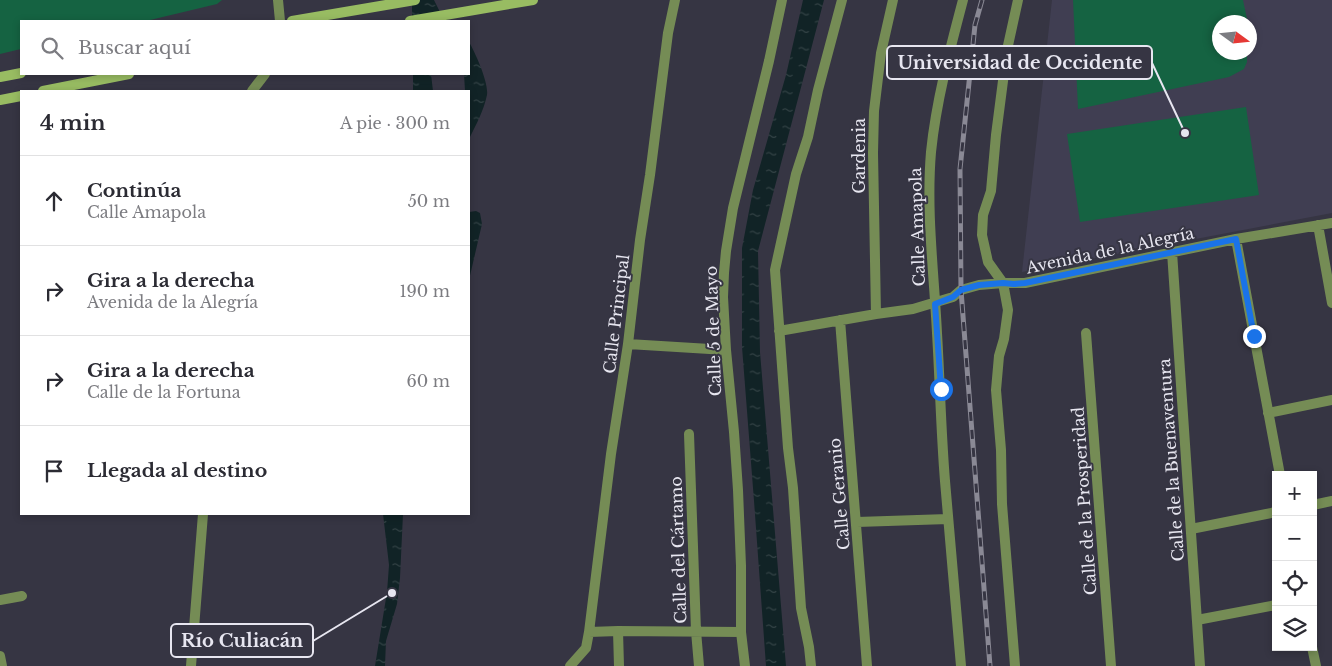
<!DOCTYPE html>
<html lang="es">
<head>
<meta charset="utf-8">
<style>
  body { margin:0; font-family:"Libre Baskerville",serif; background:#f7f7f7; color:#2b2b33 }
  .controls { position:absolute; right:15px; bottom:15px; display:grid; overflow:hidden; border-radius:0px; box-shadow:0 2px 8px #0003 }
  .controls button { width:45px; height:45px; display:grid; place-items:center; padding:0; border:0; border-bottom:1px solid #e1e1e2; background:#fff; color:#2b2b33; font:25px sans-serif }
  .compass { position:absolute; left:1212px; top:15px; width:45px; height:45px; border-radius:50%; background:#fff; box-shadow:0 2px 8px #0003; rotate:105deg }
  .stop { position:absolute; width:15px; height:15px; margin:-11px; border:4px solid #1a73e8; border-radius:50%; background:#fff }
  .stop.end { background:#1a73e8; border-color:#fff; box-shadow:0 1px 5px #0008 }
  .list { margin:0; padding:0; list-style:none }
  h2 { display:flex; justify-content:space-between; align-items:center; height:65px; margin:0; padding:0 20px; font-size:21px }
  h2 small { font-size:16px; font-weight:400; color:#7c7c81 }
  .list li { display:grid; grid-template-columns:32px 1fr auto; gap:15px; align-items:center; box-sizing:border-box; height:90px; padding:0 20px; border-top:1px solid #e1e1e2 }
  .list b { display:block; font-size:19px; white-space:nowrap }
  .list p { margin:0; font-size:16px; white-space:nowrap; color:#7c7c81 }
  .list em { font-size:16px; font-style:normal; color:#7c7c81 }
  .icon { flex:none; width:28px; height:28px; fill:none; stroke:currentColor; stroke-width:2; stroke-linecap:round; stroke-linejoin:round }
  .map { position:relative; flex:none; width:1332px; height:666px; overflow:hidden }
  .search { position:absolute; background:#fff; box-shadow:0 2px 8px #0003; left:20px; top:20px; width:450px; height:55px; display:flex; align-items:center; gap:12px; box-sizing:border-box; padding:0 18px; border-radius:0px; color:#7c7c81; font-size:19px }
  .panel { position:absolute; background:#fff; box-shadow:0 2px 8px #0003; left:20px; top:90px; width:450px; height:425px; border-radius:0px }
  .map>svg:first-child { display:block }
  .built { fill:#403e52; fill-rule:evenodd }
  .green { fill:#156342 }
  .water { fill:url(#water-ripples) }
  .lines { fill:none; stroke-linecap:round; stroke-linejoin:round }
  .minor { stroke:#758c55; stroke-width:10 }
  .secondary { stroke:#98bc62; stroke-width:10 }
  .rail-casing { stroke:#8a8995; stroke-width:5 }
  .rail { stroke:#363543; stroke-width:3; stroke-dasharray:9; stroke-linecap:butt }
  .route { stroke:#1a73e8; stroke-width:6 }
  .labels { text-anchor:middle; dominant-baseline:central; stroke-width:4; stroke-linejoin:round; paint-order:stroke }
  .street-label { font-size:16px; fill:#e7e6f0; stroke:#363543 }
  .leader { fill:none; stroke:#e7e6f0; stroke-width:2 }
  .callout-dot { fill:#e7e6f0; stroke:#363543; stroke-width:2 }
  .callout { fill:#363543; stroke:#e7e6f0; stroke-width:2 }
  .callout-label { font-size:18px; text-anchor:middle; font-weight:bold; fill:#e7e6f0 }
</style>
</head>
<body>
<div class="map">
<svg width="1332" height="666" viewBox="0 0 1332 666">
  <defs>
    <pattern id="water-ripples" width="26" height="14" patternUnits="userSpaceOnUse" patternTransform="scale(1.25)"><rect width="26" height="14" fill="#112326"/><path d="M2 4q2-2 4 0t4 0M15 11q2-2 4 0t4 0" fill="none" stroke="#344346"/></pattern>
  </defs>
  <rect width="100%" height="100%" fill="#363543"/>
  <path class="built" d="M1052 0H1332V213L1022 272ZM1220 22H1250V52H1220Z"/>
  <path class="green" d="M0 0H222L217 4 146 21H21V49L0 54Z
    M1073 0H1243L1247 19 1239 22H1220V52L1247 53V62L1244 69 1229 77 1078 109Z
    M1246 107 1259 195 1080 222 1067 134Z"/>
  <path class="water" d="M412 0H434L440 12 449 21H412Z
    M803 0H824L758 251 760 352 786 666H766L754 501 742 347V248L753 190 786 75Z
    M469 42C475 52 489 83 487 95 484 110 476 125 469 139V91H465L464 74H469Z
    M413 74H431L433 91H413Z
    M476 211 480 213 482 224 469 280V212Z
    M383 514H403L400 578 397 604 386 641 385 666H375L387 592 389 565Z"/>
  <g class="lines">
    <path class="minor" d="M278 0 280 21
      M252 91 265 74
      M1318 225 1332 303
      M1236 239 1280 475
      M1172 252 1200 666
      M876 314 873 153 874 111 881 53 893 0
      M840 320 867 666
      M779 331 876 314 913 309 953 297 961 290 979 285 1003 283H1025L1236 239 1332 223
      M1086 333 1111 666
      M628 344 726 350
      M1268 413 1332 400
      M689 434 696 631 699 666
      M1313 505 1332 501
      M857 522 948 519
      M1191 529 1276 512
      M0 600 22 596
      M1197 620 1276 605
      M618 631 619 666
      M589 632 618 631 741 632
      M1312 647 1316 666
      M0 656 2 666
      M191 666 203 514
      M570 666 586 648 589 632 611 454 628 344 640 240 650 175 668 33 675 0
      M745 666 741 632V566L738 490 734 432 726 350 723 297 724 273 726 251 733 208 769 61 782 0
      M811 666 809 647 801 608 793 488 788 448 775 270 796 174 808 137 818 90 842 0
      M961 666C956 604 950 543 945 481 941 432 940 383 937 333 934 273 926 212 931 152 936 102 950 49 963 0
      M1015 666 1002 504 1001 450 996 390 999 356 1004 339 1008 310 1003 283 988 262 982 235 983 215 991 191 996 135 1007 50 1018 0"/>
    <path class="secondary" d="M292 21 415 0
      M410 21 533 0
      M0 77 21 73
      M43 91 129 74
      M0 100 21 96"/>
    <g class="rail-casing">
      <path id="rail" d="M982 0 975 25 960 169 961 290 990 666"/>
    </g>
    <use href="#rail" class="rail"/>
  </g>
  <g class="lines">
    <path class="route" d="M941 389 935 304 953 297 961 290 979 285 1003 283 1014 284 1025 283 1236 239 1254 336"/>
  </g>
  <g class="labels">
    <g class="street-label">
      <text transform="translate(859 156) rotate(-90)">Gardenia</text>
      <text transform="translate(917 227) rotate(-92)">Calle Amapola</text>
      <text transform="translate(1110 250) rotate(-12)">Avenida de la Alegría</text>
      <text transform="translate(616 314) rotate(-83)">Calle Principal</text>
      <text transform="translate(713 331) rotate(-92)">Calle 5 de Mayo</text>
      <text transform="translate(1171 460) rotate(-94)">Calle de la Buenaventura</text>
      <text transform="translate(839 494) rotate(-95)">Calle Geranio</text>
      <text transform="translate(1084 501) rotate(-94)">Calle de la Prosperidad</text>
      <text transform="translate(678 550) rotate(-92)">Calle del Cártamo</text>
    </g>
  </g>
  <path class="leader" d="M1185 133L1152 63M392 593L313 641"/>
  <g class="callout-dot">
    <circle cx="1185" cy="133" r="5"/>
    <circle cx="392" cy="593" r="5"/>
  </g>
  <g class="callout">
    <rect x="887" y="46" width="265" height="33" rx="5"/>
    <rect x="171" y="624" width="142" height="33" rx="5"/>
  </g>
  <g class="callout-label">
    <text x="1020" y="69">Universidad de Occidente</text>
    <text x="242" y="647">Río Culiacán</text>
  </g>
</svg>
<div class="controls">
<button>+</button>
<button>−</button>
<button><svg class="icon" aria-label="locate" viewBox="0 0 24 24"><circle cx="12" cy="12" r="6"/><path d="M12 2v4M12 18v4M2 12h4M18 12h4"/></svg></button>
<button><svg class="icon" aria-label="layers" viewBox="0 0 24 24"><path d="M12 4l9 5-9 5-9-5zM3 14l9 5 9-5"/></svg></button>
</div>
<svg class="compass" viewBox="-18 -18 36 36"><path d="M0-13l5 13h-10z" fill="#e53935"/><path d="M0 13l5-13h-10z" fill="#7c7c81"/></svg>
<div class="stop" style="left:941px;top:389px"></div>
<div class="stop end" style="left:1254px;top:336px"></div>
<div class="search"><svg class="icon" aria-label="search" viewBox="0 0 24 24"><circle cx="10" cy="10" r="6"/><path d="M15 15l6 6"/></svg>Buscar aquí</div>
<section class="panel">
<h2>4 min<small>A pie · 300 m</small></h2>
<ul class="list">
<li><svg class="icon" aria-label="ahead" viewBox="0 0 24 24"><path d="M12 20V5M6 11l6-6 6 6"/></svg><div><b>Continúa</b><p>Calle Amapola</p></div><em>50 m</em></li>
<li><svg class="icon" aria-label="right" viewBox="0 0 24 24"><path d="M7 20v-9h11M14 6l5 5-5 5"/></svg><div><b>Gira a la derecha</b><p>Avenida de la Alegría</p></div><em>190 m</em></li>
<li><svg class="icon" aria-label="right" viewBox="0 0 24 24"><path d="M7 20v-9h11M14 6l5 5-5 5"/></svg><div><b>Gira a la derecha</b><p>Calle de la Fortuna</p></div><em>60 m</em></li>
<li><svg class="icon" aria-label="arrive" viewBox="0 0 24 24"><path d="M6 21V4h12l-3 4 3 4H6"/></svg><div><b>Llegada al destino</b></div></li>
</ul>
</section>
</div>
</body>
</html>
